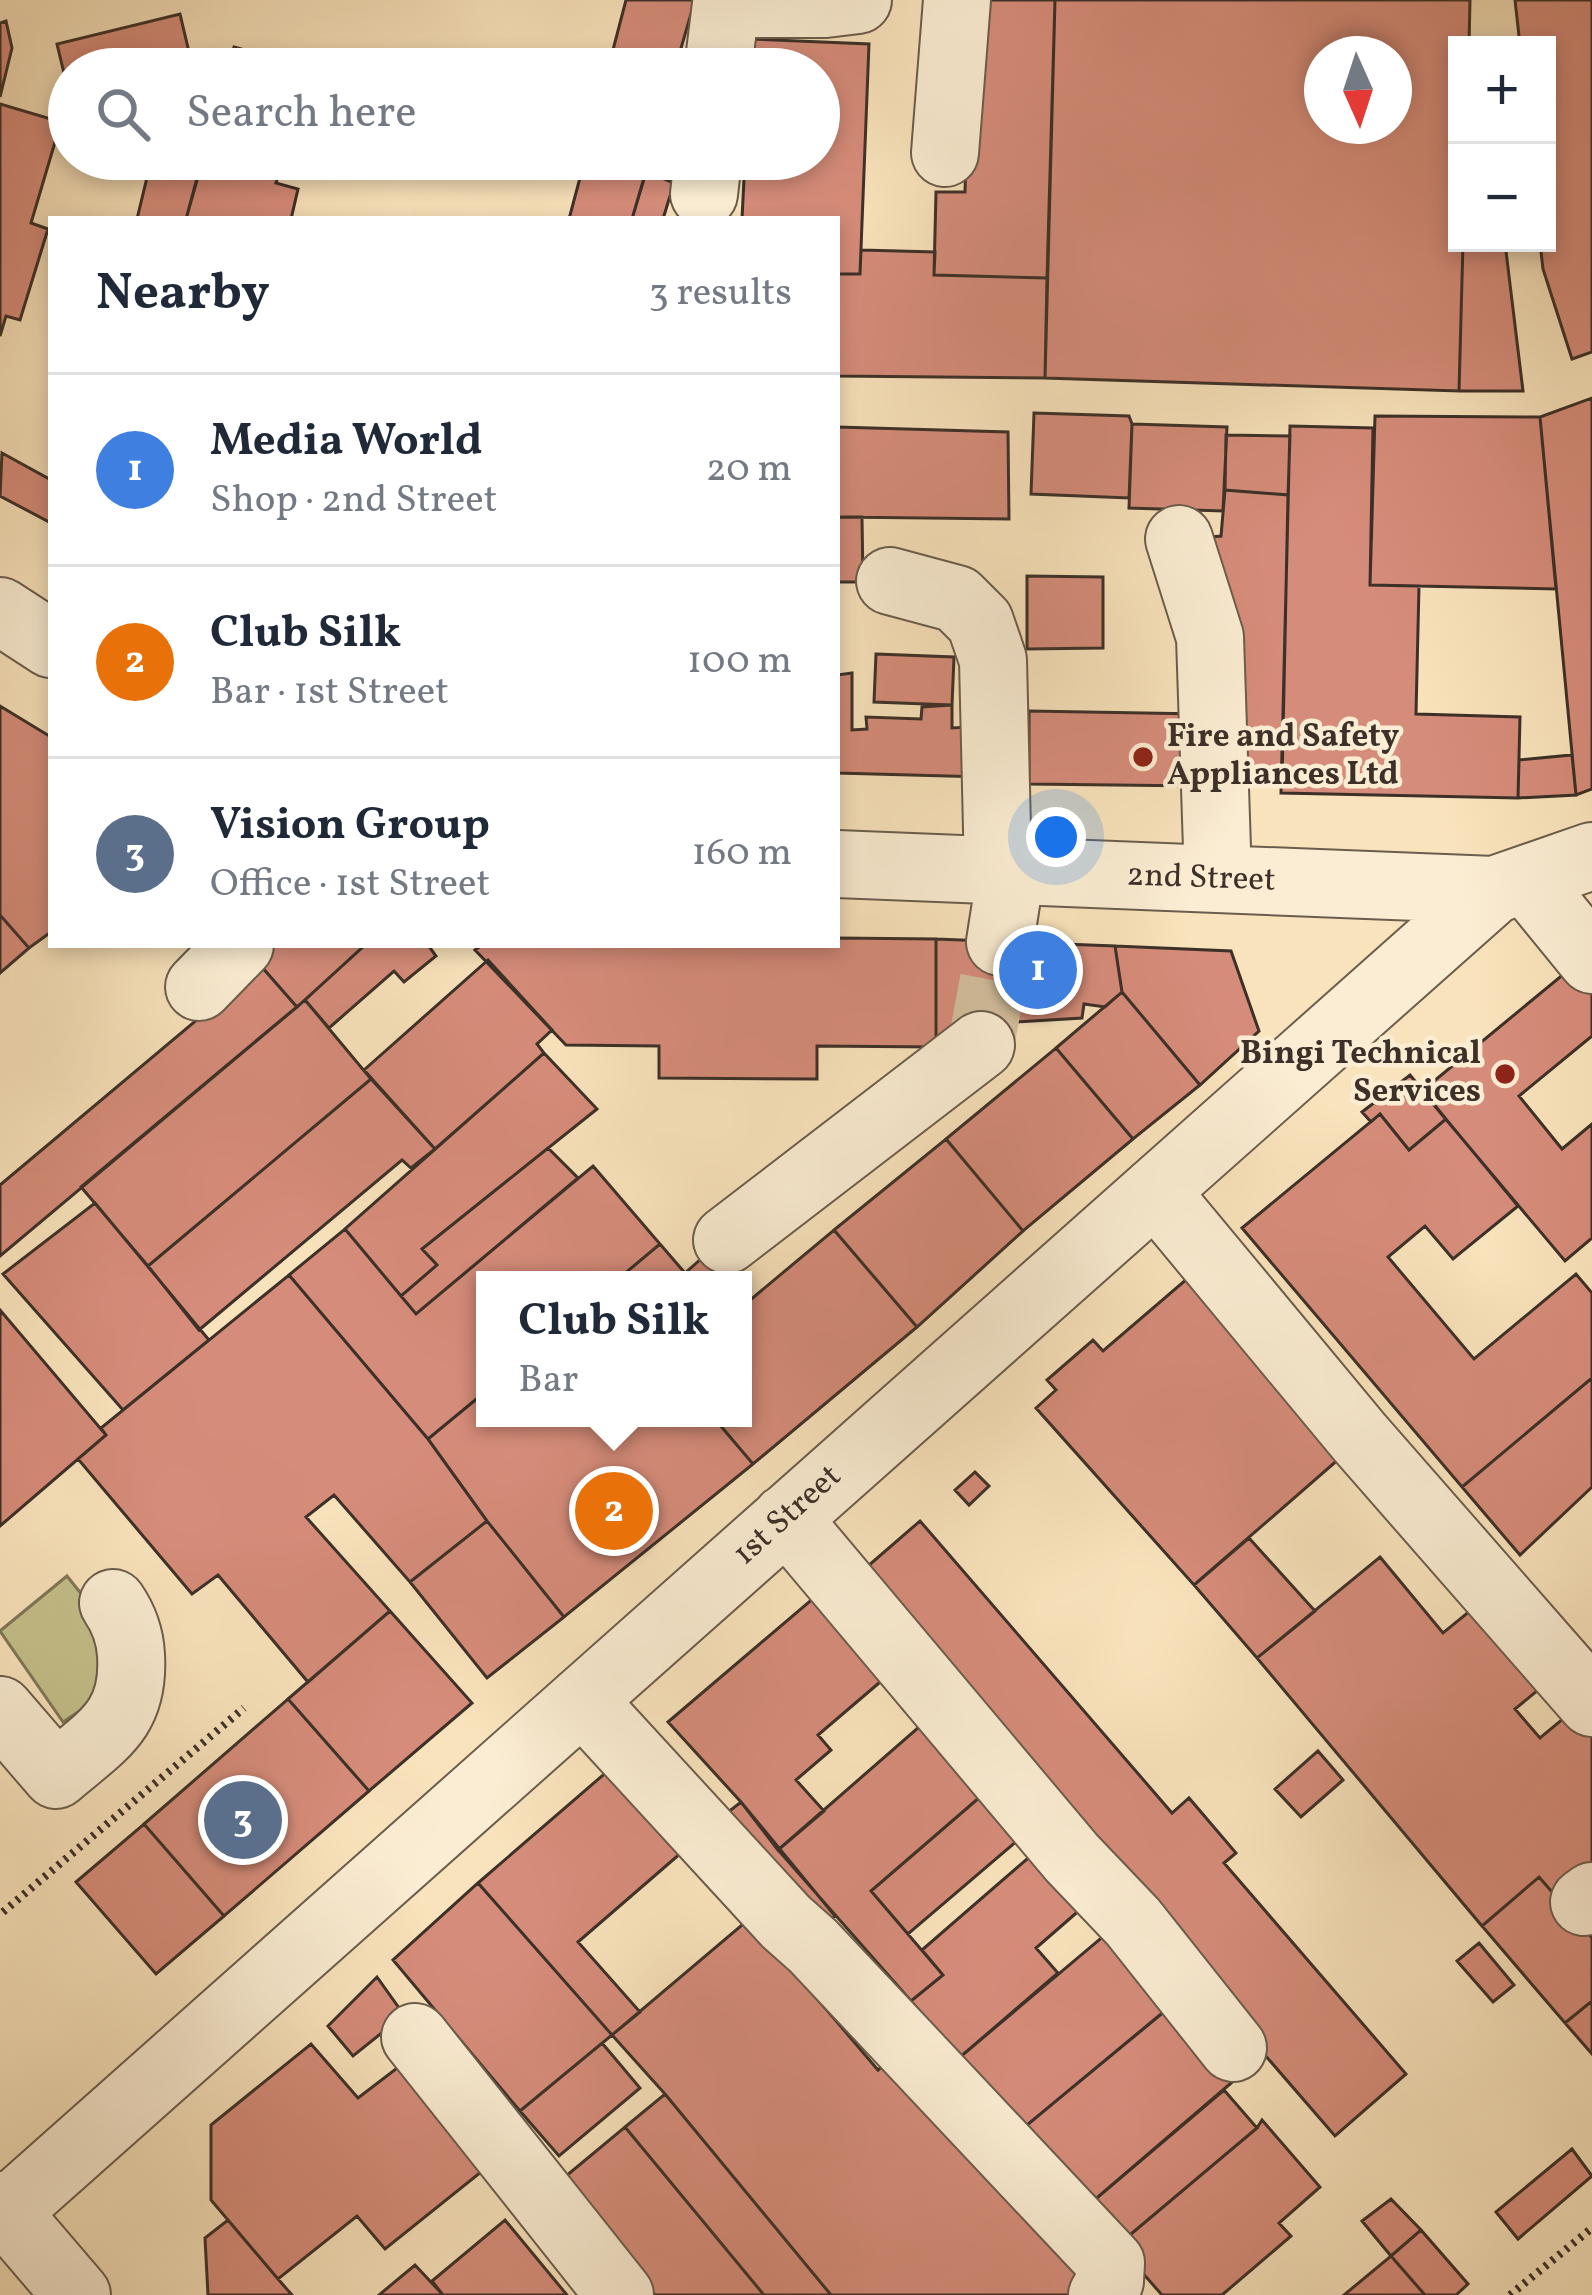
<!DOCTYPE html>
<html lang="en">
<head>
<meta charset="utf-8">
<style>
  body { margin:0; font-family:Vollkorn,serif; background:#f2f2f3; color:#1f2937 }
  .controls { position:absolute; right:36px; top:36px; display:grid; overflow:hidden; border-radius:0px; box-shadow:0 6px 18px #0003 }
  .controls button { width:108px; height:108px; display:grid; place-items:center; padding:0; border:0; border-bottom:3px solid #e0e1e3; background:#fff; color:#1f2937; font:60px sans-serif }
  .compass { position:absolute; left:1304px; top:36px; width:108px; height:108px; border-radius:50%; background:#fff; box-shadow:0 6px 18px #0003; rotate:177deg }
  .you { position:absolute; left:1056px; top:837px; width:42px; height:42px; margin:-30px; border:9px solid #fff; border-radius:50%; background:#1a73e8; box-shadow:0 0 0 18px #1a73e833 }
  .badge { display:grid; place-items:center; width:78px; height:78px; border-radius:50%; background:#8f2418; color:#fff; font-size:39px; font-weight:700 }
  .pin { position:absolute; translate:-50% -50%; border:6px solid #fff; box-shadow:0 3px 12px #0006 }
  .popup { position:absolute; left:476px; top:1271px; width:276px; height:156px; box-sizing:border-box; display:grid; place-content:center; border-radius:0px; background:#fff; filter:drop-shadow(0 3px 9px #0005); font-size:39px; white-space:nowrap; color:#747a83 }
  .popup b { font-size:45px; color:#1f2937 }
  .popup::after { content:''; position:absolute; left:50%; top:100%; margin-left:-24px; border:24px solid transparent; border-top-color:#fff }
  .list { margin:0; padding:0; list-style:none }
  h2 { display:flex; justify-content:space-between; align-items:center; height:156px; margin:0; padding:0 48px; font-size:51px }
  h2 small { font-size:39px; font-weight:400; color:#747a83 }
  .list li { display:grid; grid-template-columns:78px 1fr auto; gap:36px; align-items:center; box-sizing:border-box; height:192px; padding:0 48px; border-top:3px solid #e0e1e3 }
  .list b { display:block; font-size:45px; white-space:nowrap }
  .list p { margin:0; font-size:39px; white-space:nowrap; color:#747a83 }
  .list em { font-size:39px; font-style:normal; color:#747a83 }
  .icon { flex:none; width:66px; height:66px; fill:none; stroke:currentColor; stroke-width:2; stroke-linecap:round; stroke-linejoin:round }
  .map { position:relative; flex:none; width:1592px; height:2295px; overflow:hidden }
  .search { position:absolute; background:#fff; box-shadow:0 6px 18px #0003; left:48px; top:48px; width:792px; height:132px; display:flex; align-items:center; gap:30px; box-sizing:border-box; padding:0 42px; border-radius:66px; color:#747a83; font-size:45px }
  .panel { position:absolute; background:#fff; box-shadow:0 6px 18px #0003; left:48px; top:216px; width:792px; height:732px; border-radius:0px }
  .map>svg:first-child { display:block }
  .green { fill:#c5c18c; stroke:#80785a; stroke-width:3 }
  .building { fill:#d68c7a; stroke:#3c3028; stroke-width:3; fill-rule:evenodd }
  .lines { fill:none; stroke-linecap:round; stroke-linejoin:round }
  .minor-tunnel { stroke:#d3bf9e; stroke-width:66; stroke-dasharray:66 33; stroke-linecap:butt }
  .minor-casing { stroke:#6b5d4d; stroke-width:70 }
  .path { stroke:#3c3028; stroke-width:8; stroke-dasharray:3 6; stroke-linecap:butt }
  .minor { stroke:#fbedd3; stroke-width:66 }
  .poi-dot { fill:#8f2418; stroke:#fbedd3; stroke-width:4.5 }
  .labels { text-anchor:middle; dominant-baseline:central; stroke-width:9; stroke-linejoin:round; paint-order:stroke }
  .poi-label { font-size:33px; font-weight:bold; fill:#3c3028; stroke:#fbedd3; text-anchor:start }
  .street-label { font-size:33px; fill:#3c3028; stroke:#fbedd3 }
</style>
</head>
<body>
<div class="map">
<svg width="1592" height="2295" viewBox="0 0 1592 2295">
  <rect width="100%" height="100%" fill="#f9e3bc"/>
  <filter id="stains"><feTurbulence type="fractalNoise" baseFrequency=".00167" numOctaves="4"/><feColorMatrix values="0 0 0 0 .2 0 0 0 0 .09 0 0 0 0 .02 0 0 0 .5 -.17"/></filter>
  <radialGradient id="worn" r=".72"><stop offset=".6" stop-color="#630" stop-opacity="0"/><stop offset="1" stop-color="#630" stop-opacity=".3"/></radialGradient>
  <path class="green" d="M67 1576 102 1620 100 1686 87 1706 63 1722 0 1631Z"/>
  <path class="building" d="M626 0H695L675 69H608Z
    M970 0H1055L1047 278 934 275 936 192H965Z
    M1055 0H1470L1469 45H1457V243H1463L1459 391 1045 378ZM1322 54H1394V126H1322Z
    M1515 0H1592V352L1572 359 1543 269 1540 243H1547V45H1520Z
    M180 14 193 69H69V94L57 44Z
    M6 21 12 48 0 97V23Z
    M750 39 869 44 860 274H837V219H742L745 159H819V69H748Z
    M234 47 309 68 308 69H228Z
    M0 104 61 122 31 223 48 229 20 320 6 316 0 336Z
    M203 159H283L276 183 298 189 291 219H186Z
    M585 159H650L632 219H569Z
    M151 161 199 171 186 219H137Z
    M646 171 674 183 663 219H632Z
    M1463 243H1505L1523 391H1459Z
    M861 250 935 252 934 275 1047 278 1045 378 837 376V274H860Z
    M1592 398V789L1576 795 1540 417Z
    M1034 413 1129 416 1132 424 1129 498 1031 494Z
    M1375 416 1540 417 1556 589 1370 585Z
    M1132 424 1227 427 1223 511 1129 508Z
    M1290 426 1373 428 1370 585 1419 586 1416 714 1520 717 1518 798 1281 793Z
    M837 427 1008 432 1009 519 838 517 837 566Z
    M1226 435 1290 436 1288 495 1225 490Z
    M2 453 51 480V523L0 496Z
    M1225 490 1288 495 1282 783 1222 785 1209 537 1221 536Z
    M838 517H862L863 582H837Z
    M1027 576 1103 577V648L1027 649Z
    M876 654 954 657 952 705 874 702Z
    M852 673V730L867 729 866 717 921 719 922 707 952 705V728L985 726 984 777 837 773V675Z
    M0 706 51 737V932L29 948 0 915Z
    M1029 711 1201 714 1199 786 1029 784Z
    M1572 755 1576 795 1518 798 1519 760Z
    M0 915 29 948 0 973Z
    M837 938 936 939V1047L817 1046V1079L659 1078V1046L566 1045 475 950 482 945H837Z
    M936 939 1115 946 1122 992 1105 1007 1084 1004 1082 1018 999 1023 936 1047Z
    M258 945H365L297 1007 261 966Z
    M365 945H428L436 956 404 982 394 971 329 1028 305 1000Z
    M1115 946 1231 951 1259 1031 1200 1085 1122 992Z
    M488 960 552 1030 537 1044 544 1053 435 1149 364 1070Z
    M261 966 297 1007 0 1256V1185Z
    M1571 968 1592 994V1036L1519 1096 1562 1149 1592 1124V1238L1565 1261 1422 1091Z
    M1122 992 1200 1085 1133 1139 1056 1048Z
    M305 1000 371 1079 148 1266 81 1187Z
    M1056 1048 1133 1139 1023 1231 946 1139Z
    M544 1053 597 1109 422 1249 437 1265 401 1296 345 1229Z
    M1410 1075 1446 1119 1409 1150 1380 1114 1371 1122 1362 1112Z
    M371 1079 435 1149 411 1168 402 1160 199 1330 148 1266Z
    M1380 1114 1409 1150 1446 1119 1518 1206 1453 1259 1425 1226 1388 1257 1474 1359 1576 1274 1592 1293V1378L1462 1487 1242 1228Z
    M946 1139 1023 1231 917 1327 834 1230Z
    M548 1148 578 1178 416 1314 401 1296 437 1265 422 1249Z
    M593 1166 660 1244 617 1280H485V1392L428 1439 289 1275 345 1229 416 1314Z
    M95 1203 209 1340 123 1410 3 1274Z
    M834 1230 917 1327 753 1464 714 1418H743V1306Z
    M660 1244 685 1273 702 1258 718 1276 713 1280H617Z
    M1195 1272 1340 1458 1194 1585 1036 1408 1056 1390 1047 1380 1093 1340 1103 1351Z
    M289 1275 428 1439 487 1521 410 1582 334 1495 306 1517 390 1611 308 1682 218 1575 192 1594 78 1459 106 1435 101 1428Z
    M0 1310 106 1435 0 1526Z
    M1592 1378V1487L1520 1555 1462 1487Z
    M485 1392V1418H714L753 1464 564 1617 487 1521 428 1439Z
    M975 1472 989 1486 969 1505 955 1490Z
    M487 1521 564 1617 487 1678 410 1582Z
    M920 1521 1172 1813 1189 1798 1236 1853 1224 1863 1406 2074 1335 2136 853 1579Z
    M1249 1538 1315 1611 1257 1658 1194 1585Z
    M1380 1557 1443 1633 1487 1597 1554 1677 1515 1709 1540 1738 1582 1703 1592 1714V1876L1561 1902 1539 1877 1482 1926 1257 1658Z
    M816 1596 886 1677 818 1735 831 1750 796 1780 824 1811 778 1850 741 1802 668 1722Z
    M390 1611 472 1703 369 1791 288 1699Z
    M288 1699 369 1791 224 1916 144 1824Z
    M927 1720 980 1797 871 1891 943 1975 911 2001 778 1850Z
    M1318 1751 1343 1780 1301 1817 1275 1789Z
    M617 1763 689 1846 578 1942 640 2012 612 2035 478 1883Z
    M980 1797 1017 1841 908 1934 871 1891Z
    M741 1802 835 1916 808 1938 714 1823Z
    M144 1824 224 1916 156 1974 76 1882Z
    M1034 1853 1082 1908 1036 1948 1058 1973 959 2058 911 2001 943 1975 922 1950Z
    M1539 1877 1592 1938V2001L1565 2023 1482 1926Z
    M478 1883 612 2035 520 2111 393 1960Z
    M749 1919 878 2070 894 2056 1094 2291 1089 2295H831L665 2094 612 2035Z
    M1119 1923 1182 1997 1021 2130 959 2058Z
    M1479 1943 1514 1985 1493 2002 1457 1961Z
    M377 1977 404 2015 353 2056 328 2026Z
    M1592 2001V2054L1565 2023Z
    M1173 2004 1237 2078 1085 2208 1021 2130Z
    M602 2043 640 2088 559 2156 520 2111Z
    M311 2044 358 2098 405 2062 491 2164 385 2249 357 2216 278 2279 211 2200V2125Z
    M1224 2090 1257 2128 1118 2245 1085 2208Z
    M665 2094 831 2295H764L625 2127Z
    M1262 2120 1320 2187 1279 2223 1291 2236 1222 2295H1162L1118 2245 1257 2128Z
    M625 2127 764 2295H655L560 2181Z
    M1572 2149 1592 2176 1518 2239 1496 2212Z
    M1391 2199 1421 2230 1391 2256 1362 2221Z
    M228 2220 278 2279 292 2295H208L205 2238Z
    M505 2220 567 2295H443L432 2281Z
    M1421 2230 1468 2284 1456 2295H1425L1391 2256Z
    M1391 2256 1425 2295H1344Z
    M415 2265 443 2295H379Z"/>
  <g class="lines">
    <path class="minor-tunnel" d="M981 1045 1000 942"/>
    <g class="minor-casing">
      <path id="minor" d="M718 69 726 4H825L858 0
        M945 153 957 0
        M704 194 708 159
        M1179 539 1210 637 1218 879
        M890 581 957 599 980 622 993 660 998 871
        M0 611 51 644
        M837 864 1494 890
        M1526 879 1592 960
        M1000 942 1011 872
        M199 987 240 945
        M1155 1191 1360 1438 1592 1703
        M727 1240 981 1045
        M786 1518 1072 1858 1133 1922 1233 2048
        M582 1700 786 1922 813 1946 1111 2263 1110 2281 1102 2295
        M0 1710 56 1775C101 1736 135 1721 131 1655 130 1636 124 1619 113 1603
        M1584 1902 1592 1896
        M415 2037 620 2295
        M0 2205 77 2295
        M6 2212 1494 890 1592 856"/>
    </g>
    <path class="path" d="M3 1912 244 1708
      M1510 2295 1592 2228"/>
    <use href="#minor" class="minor"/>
  </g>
  <g class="poi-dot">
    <circle cx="1143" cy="757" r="12"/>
    <circle cx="1505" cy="1074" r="12"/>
  </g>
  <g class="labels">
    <g class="poi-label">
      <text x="1167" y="738">Fire and Safety<tspan x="1167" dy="38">Appliances Ltd</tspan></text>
      <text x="1481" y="1055" text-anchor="end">Bingi Technical<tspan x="1481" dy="38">Services</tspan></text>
    </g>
    <g class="street-label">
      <text transform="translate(1201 879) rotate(2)">2nd Street</text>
      <text transform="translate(788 1516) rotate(-42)">1st Street</text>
    </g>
  </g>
  <rect width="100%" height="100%" filter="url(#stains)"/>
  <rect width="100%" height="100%" fill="url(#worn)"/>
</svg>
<div class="controls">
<button>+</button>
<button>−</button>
</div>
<svg class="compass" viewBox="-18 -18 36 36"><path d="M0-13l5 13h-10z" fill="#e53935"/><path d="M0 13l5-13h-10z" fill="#747a83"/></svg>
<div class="you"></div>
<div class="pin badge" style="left:1038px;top:970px;background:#3f7fe0">1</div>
<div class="pin badge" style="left:614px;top:1511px;background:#e8710a">2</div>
<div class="popup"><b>Club Silk</b>Bar</div>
<div class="pin badge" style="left:243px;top:1820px;background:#5c6f8a">3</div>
<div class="search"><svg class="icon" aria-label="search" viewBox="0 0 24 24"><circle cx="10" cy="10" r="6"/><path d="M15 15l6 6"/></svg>Search here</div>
<section class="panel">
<h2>Nearby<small>3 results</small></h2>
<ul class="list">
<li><span class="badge" style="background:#3f7fe0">1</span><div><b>Media World</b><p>Shop · 2nd Street</p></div><em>20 m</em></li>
<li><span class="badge" style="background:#e8710a">2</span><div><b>Club Silk</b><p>Bar · 1st Street</p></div><em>100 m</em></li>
<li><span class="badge" style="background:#5c6f8a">3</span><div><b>Vision Group</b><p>Office · 1st Street</p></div><em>160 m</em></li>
</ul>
</section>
</div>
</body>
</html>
